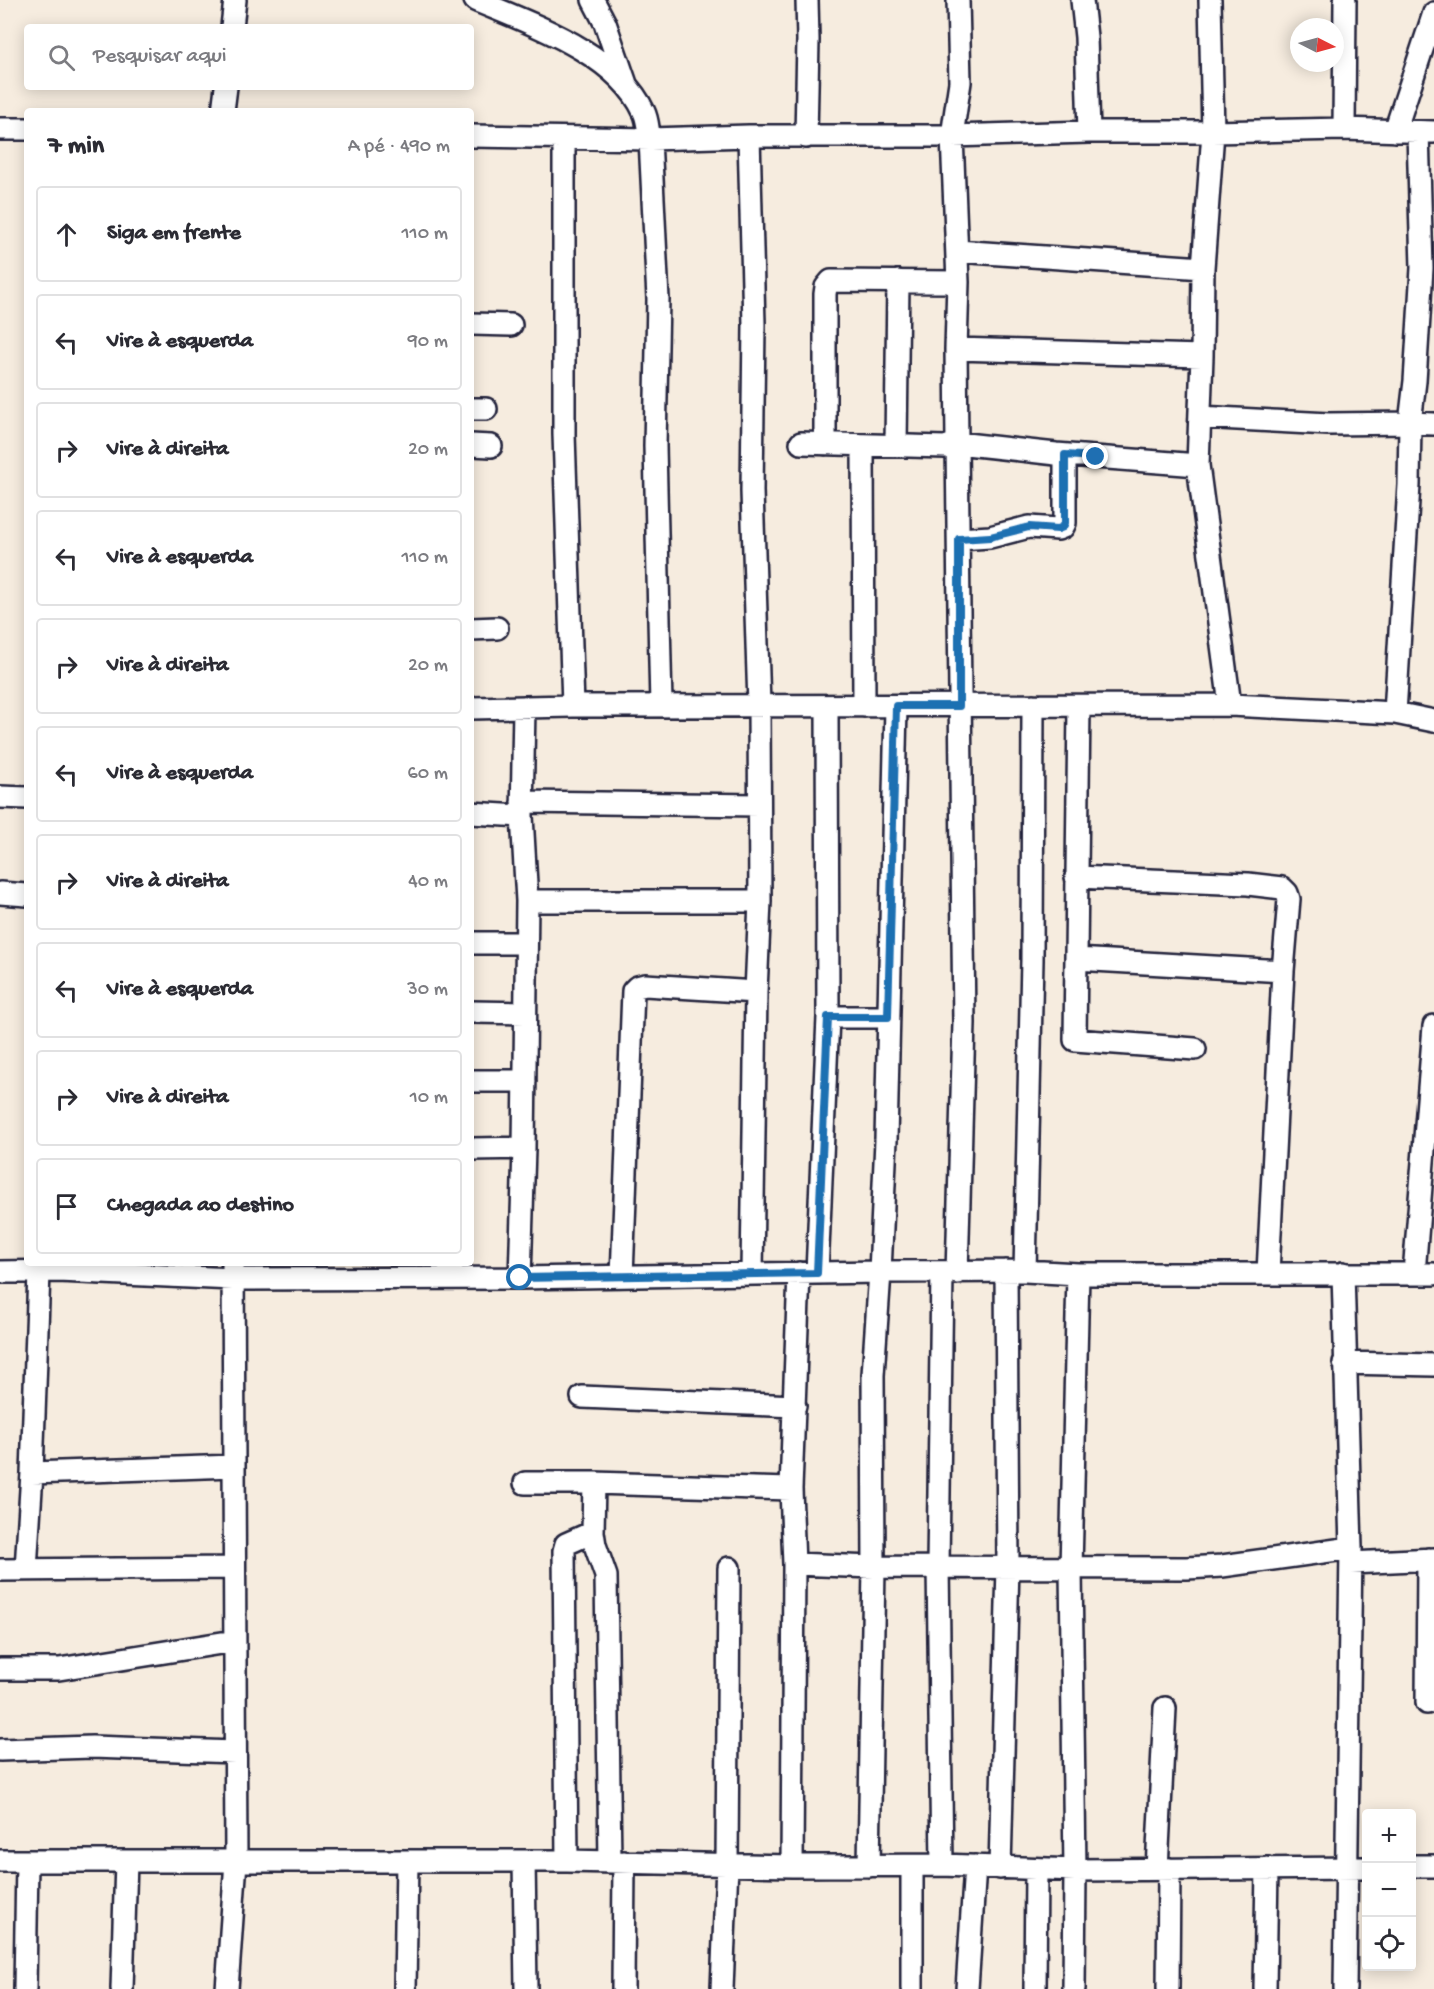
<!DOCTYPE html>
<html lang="pt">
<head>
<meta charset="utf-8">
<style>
  body { margin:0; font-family:"Gochi Hand",sans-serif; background:#f2f2f3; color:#2b2b33 }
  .controls { position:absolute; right:18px; bottom:18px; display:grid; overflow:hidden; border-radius:6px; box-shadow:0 3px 15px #0003 }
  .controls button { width:54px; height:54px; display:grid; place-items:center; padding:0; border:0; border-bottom:2px solid #e1e1e2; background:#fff; color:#2b2b33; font:30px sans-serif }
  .compass { position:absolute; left:1290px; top:18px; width:54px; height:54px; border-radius:50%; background:#fff; box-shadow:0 3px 15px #0003; rotate:96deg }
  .stop { position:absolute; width:18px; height:18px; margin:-14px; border:4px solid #1f6fb2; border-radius:50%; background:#fff }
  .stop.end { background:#1f6fb2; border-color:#fff; box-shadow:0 2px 6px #0008 }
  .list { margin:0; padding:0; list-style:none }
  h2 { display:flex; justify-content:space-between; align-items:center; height:78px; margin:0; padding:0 24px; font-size:26px }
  h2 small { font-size:20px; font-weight:400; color:#7c7c81 }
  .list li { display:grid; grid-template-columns:39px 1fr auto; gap:18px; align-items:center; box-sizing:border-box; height:96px; margin:0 12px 12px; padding:0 12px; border:2px solid #e1e1e2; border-radius:6px }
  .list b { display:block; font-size:22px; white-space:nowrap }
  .list em { font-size:20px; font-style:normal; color:#7c7c81 }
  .icon { flex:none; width:33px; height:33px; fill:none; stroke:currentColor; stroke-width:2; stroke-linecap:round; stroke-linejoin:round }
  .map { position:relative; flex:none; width:1434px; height:1989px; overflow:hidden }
  .search { position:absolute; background:#fff; box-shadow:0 3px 15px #0003; left:24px; top:24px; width:450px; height:66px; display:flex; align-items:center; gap:15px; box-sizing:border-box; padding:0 21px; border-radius:6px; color:#7c7c81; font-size:22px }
  .panel { position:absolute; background:#fff; box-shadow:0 3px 15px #0003; left:24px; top:108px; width:450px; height:1158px; border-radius:6px }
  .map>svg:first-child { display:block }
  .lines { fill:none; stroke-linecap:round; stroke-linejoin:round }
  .minor-casing { stroke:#22223b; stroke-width:26 }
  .minor { stroke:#fff; stroke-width:21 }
  .route { stroke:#1f6fb2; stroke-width:8 }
</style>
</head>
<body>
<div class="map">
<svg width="1434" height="1989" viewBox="0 0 1434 1989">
  <rect width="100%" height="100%" fill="#f6ecdf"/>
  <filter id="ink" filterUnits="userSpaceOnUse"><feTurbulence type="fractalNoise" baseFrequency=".0167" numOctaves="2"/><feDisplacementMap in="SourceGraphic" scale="12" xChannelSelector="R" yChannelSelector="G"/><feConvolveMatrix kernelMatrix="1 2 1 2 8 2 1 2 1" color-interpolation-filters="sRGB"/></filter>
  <g filter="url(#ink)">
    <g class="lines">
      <g class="minor-casing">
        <path id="minor" d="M475 0C531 24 617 53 644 112 648 120 648 131 650 139L658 299 655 446 661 705
          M593 0 605 23 626 84
          M1082 0 1086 37 1089 132
          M1210 0 1213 132 1203 268 1202 356 1198 465 1230 705
          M232 27 235 0
          M223 111 226 87
          M0 129H27
          M1344 129 1345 0
          M1395 131 1434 13
          M471 136 650 139 749 136H952L1089 132H1213L1344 129 1434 132
          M749 136 754 324 752 491 759 705 760 901 756 992 752 1273
          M806 137 808 40 807 0
          M564 138V434L573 706
          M957 251 1203 268
          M471 324 511 325
          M956 349 1202 356
          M471 409H486
          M1200 417 1329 424 1410 423 1434 424
          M801 443 945 447 957 443 1056 454 1198 465
          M825 444V294L826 287 831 281 958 282
          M471 445 491 446
          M896 445 898 281
          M863 446 864 706
          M959 539 990 537 1029 527 1058 529 1063 527 1065 523V455
          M471 629 497 628
          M1079 706 1075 1040 1195 1049
          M471 708 573 706 1230 705 1395 713 1434 721
          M1395 713 1409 485 1410 423 1415 381 1422 268 1418 132
          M0 797 27 798
          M522 802 759 805
          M471 813 522 816
          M1076 877 1248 884 1282 888 1287 893 1289 899 1283 971 1268 1273
          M0 893 27 895
          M527 901H760
          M471 943H525
          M1076 959 1283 971
          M471 1012 525 1013
          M828 1017H888
          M471 1081H525
          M471 1149 524 1148
          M1025 1271 1032 960 1033 705
          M0 1272 58 1271 233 1279 520 1278 880 1272 1025 1271 1078 1274H1434
          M942 1272 938 1566 942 1865
          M817 1273 828 1017 827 707
          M957 1273 964 1023 957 443 956 349 958 282 952 136 960 82 958 0
          M1343 1273 1351 1548 1345 1989
          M1414 1273 1434 1026
          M622 1276 633 991 637 987 645 985 756 992
          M520 1278 524 1148 527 901 522 816 524 707
          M1344 1363 1434 1365
          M582 1397 795 1406
          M32 1473 234 1466
          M525 1483H594L791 1489
          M594 1483 593 1532 595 1545 606 1576 610 1862
          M1351 1563 1434 1559
          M794 1564 874 1567 1187 1568 1222 1566 1351 1548
          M26 1569 32 1473 39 1272
          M0 1570 234 1568
          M0 1669H59L234 1641
          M1427 1703 1428 1559
          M0 1750 92 1747 235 1752
          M0 1861H567L792 1866 942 1865 1075 1870 1366 1868
          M524 1861 526 1989
          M567 1861 564 1551 566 1544 593 1532
          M792 1866 794 1564 791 1489 799 1273
          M869 1866 874 1567 873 1375 880 1272 886 1140 896 707
          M1412 1866H1434
          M1000 1868 1008 1566 1006 1271
          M1157 1869 1165 1708
          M25 1989 27 1861
          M122 1989 126 1861
          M227 1989 236 1861 233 1263
          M405 1989 407 1861
          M623 1989 624 1862
          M722 1989 727 1864 729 1568
          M912 1989V1866
          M967 1989 975 1866
          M1035 1989 1036 1869
          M1074 1989 1075 1870 1071 1569 1078 1274
          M1168 1989 1169 1869
          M1265 1989 1267 1868"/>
      </g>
      <use href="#minor" class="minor"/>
    </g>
  </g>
  <g class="lines" filter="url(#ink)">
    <path class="route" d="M520 1278 817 1273 828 1017H888L896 706H959V539L990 537 1029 527 1058 529 1063 527 1065 523V455L1096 457"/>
  </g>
</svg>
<div class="controls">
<button>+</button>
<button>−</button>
<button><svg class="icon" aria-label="locate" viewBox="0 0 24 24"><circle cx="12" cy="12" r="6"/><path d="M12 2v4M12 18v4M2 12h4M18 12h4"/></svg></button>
</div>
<svg class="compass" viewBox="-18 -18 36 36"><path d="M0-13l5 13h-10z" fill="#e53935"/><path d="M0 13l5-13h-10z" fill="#7c7c81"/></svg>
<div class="stop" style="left:520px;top:1278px"></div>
<div class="stop end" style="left:1096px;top:457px"></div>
<div class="search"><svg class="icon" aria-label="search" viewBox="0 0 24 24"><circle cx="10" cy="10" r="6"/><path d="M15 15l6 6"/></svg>Pesquisar aqui</div>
<section class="panel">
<h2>7 min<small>A pé · 490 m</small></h2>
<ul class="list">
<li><svg class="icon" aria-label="ahead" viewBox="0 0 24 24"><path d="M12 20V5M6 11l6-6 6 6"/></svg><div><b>Siga em frente</b></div><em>110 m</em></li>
<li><svg class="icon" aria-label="left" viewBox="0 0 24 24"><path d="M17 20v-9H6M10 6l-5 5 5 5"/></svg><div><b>Vire à esquerda</b></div><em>90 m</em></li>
<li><svg class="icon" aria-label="right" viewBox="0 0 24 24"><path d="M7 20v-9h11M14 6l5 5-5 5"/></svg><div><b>Vire à direita</b></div><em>20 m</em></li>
<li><svg class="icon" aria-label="left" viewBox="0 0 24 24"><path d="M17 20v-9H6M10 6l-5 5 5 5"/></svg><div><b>Vire à esquerda</b></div><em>110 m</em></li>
<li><svg class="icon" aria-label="right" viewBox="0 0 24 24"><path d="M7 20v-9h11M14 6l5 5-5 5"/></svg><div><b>Vire à direita</b></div><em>20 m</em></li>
<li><svg class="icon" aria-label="left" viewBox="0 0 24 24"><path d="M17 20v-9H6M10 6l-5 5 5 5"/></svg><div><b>Vire à esquerda</b></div><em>60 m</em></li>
<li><svg class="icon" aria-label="right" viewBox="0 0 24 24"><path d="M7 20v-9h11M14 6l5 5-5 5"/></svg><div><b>Vire à direita</b></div><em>40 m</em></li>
<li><svg class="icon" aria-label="left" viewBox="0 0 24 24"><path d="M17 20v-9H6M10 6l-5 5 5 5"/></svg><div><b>Vire à esquerda</b></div><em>30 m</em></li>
<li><svg class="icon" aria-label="right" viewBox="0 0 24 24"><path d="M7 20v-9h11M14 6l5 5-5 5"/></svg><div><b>Vire à direita</b></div><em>10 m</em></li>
<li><svg class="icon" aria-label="arrive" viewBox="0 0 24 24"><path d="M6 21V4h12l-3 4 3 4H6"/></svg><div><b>Chegada ao destino</b></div></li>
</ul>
</section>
</div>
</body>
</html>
